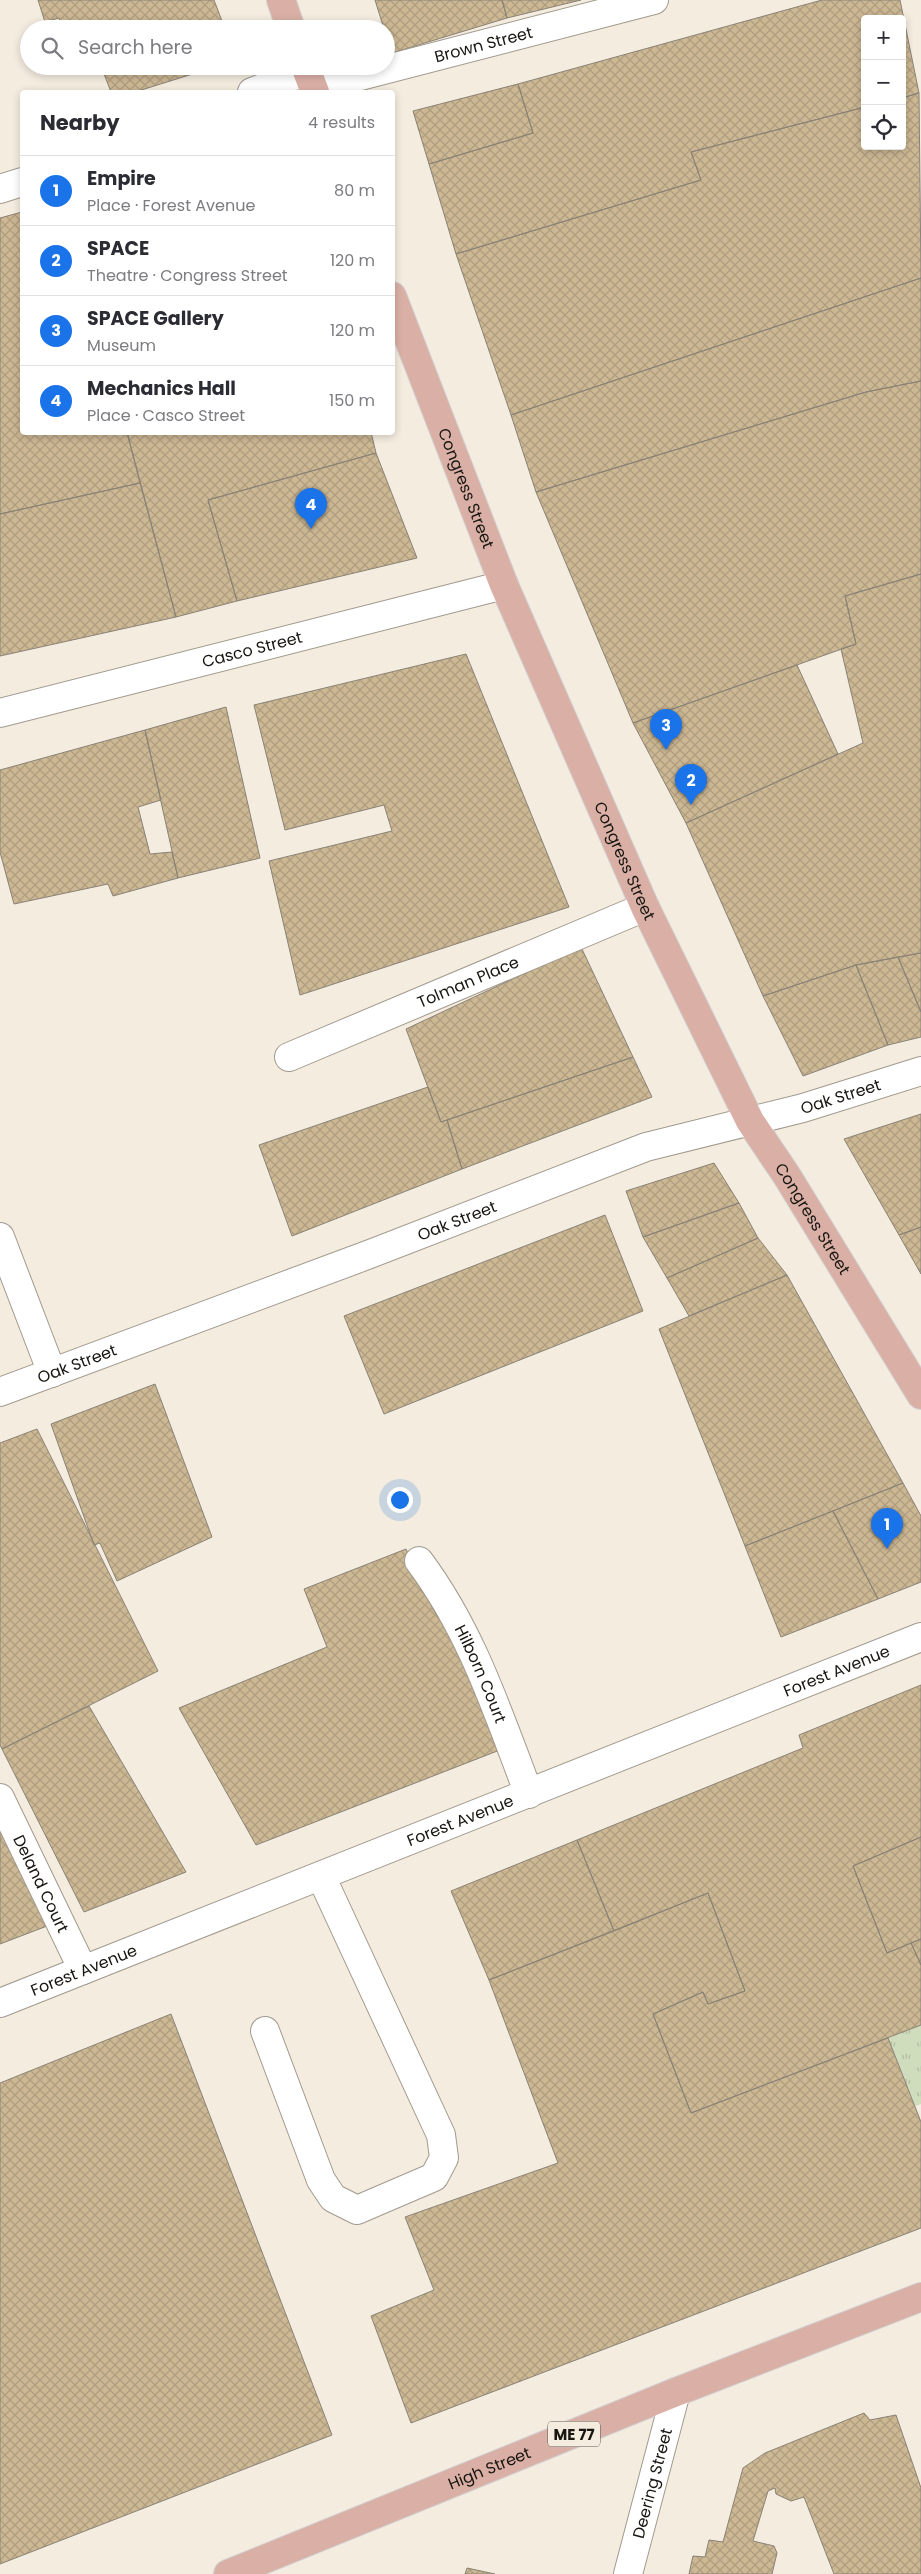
<!DOCTYPE html>
<html lang="en">
<head>
<meta charset="utf-8">
<style>
  body { margin:0; font-family:Poppins,sans-serif; background:#f7f7f7; color:#2b2b33 }
  .controls { position:absolute; right:15px; top:15px; display:grid; overflow:hidden; border-radius:5px; box-shadow:0 2px 8px #0003 }
  .controls button { width:45px; height:45px; display:grid; place-items:center; padding:0; border:0; border-bottom:1px solid #e1e1e2; background:#fff; color:#2b2b33; font:25px sans-serif }
  .you { position:absolute; left:399px; top:1499px; width:18px; height:18px; margin:-12px; border:4px solid #fff; border-radius:50%; background:#1a73e8; box-shadow:0 0 0 8px #1a73e833 }
  .badge { display:grid; place-items:center; width:32px; height:32px; border-radius:50%; background:#1a73e8; color:#fff; font-size:16px; font-weight:700 }
  .pin { position:absolute; translate:-50% -41px; filter:drop-shadow(0 1px 2px #0008) }
  .pin::after { content:''; position:absolute; top:26px; width:18px; height:15px; background:inherit; clip-path:polygon(0 0,100% 0,50% 100%) }
  .list { margin:0; padding:0; list-style:none }
  h2 { display:flex; justify-content:space-between; align-items:center; height:65px; margin:0; padding:0 20px; font-size:21px }
  h2 small { font-size:16px; font-weight:400; color:#7c7c81 }
  .list li { display:grid; grid-template-columns:32px 1fr auto; gap:15px; align-items:center; box-sizing:border-box; height:70px; padding:0 20px; border-top:1px solid #e1e1e2 }
  .list b { display:block; font-size:19px; white-space:nowrap }
  .list p { margin:0; font-size:16px; white-space:nowrap; color:#7c7c81 }
  .list em { font-size:16px; font-style:normal; color:#7c7c81 }
  .icon { flex:none; width:28px; height:28px; fill:none; stroke:currentColor; stroke-width:2; stroke-linecap:round; stroke-linejoin:round }
  .map { position:relative; flex:none; width:921px; height:2574px; overflow:hidden }
  .search { position:absolute; background:#fff; box-shadow:0 2px 8px #0003; left:20px; top:20px; width:375px; height:55px; display:flex; align-items:center; gap:12px; box-sizing:border-box; padding:0 18px; border-radius:28px; color:#7c7c81; font-size:19px }
  .panel { position:absolute; background:#fff; box-shadow:0 2px 8px #0003; left:20px; top:90px; width:375px; height:345px; border-radius:5px }
  .map>svg:first-child { display:block }
  .grass { fill:url(#grass-tufts) }
  .building { fill:url(#building-cross-hatch); stroke:#898276 }
  .lines { fill:none; stroke-linecap:round; stroke-linejoin:round }
  .minor-casing { stroke:#a19a8e; stroke-width:30 }
  .major-casing { stroke:#d1d0cf; stroke-width:30 }
  .minor { stroke:#fff; stroke-width:28 }
  .major { stroke:#dab0a6; stroke-width:28 }
  .labels { text-anchor:middle; dominant-baseline:central; stroke-width:4; stroke-linejoin:round; paint-order:stroke }
  .shield { fill:#f4ecdf; stroke:#5a564f; stroke-width:1 }
  .shield-label { font-size:15px; font-weight:bold; fill:#181611 }
  .street-label { font-size:16px; fill:#181611; stroke:#f4ecdf }
</style>
</head>
<body>
<div class="map">
<svg width="921" height="2574" viewBox="0 0 921 2574">
  <defs>
    <pattern id="grass-tufts" width="24" height="20" patternUnits="userSpaceOnUse" patternTransform="scale(1.25)"><rect width="24" height="20" fill="#d0ddbc"/><path d="M3 7l-1-3M5 7V3M7 7l1-3M15 17l-1-3M17 17v-4M19 17l1-3" fill="none" stroke="#b2bda1"/></pattern>
    <pattern id="building-cross-hatch" width="8" height="8" patternUnits="userSpaceOnUse" patternTransform="scale(1.25)"><rect width="8" height="8" fill="#cdb894"/><path d="M0 0l8 8M0 8l8-8" fill="none" stroke="#af9d7f"/></pattern>
  </defs>
  <rect width="100%" height="100%" fill="#f4ecdf"/>
  <path class="grass" d="M921 2025V2104L915 2106 888 2038Z"/>
  <path class="building" d="M38 0H214L225 29H63L59 18 45 22Z
    M375 0H502L507 18 392 53 386 29H384Z
    M502 0H581L507 18Z
    M822 0H900L919 93 902 98V19H865V107L691 152 701 180 456 254 429 164 533 133 518 84Z
    M101 66H218L135 92H111Z
    M518 84 533 133 429 164 413 111Z
    M919 93 921 278 511 415 456 254 701 180 691 152 865 107V146H902V98Z
    M22 212V432H127L140 483 0 514V218Z
    M921 278V381L866 392 536 492 511 415Z
    M921 381V574L845 596 856 644 633 723 536 492 866 392Z
    M127 432H371L376 453 208 500 237 601 176 617Z
    M376 453 417 558 237 601 208 500Z
    M140 483 176 617 0 656V514Z
    M921 574V953L856 965 763 996 686 823 863 743 841 649 856 644 845 596Z
    M466 654 569 907 300 995 269 861 392 831 384 805 285 830 254 705Z
    M797 665 838 754 686 823 633 723Z
    M226 707 260 858 178 878 145 730Z
    M145 730 161 800 138 807 150 854 172 852 178 878 113 896 108 884 14 904 0 852V770Z
    M581 947 633 1057 441 1122 406 1029Z
    M921 953V1012L898 957Z
    M898 957 921 1012V1037L888 1045 856 965Z
    M856 965 888 1045 803 1076 763 996Z
    M633 1057 652 1097 462 1169 447 1120Z
    M428 1087 441 1122 447 1120 462 1169 292 1236 259 1145Z
    M921 1114V1227L899 1235 844 1139Z
    M714 1163 739 1203 643 1237 626 1191Z
    M739 1203 758 1238 667 1278 643 1237Z
    M605 1215 643 1311 384 1414 344 1316Z
    M921 1227V1274L899 1235Z
    M758 1238 787 1275 689 1316 667 1278Z
    M787 1275 903 1483 745 1546 659 1329Z
    M155 1384 212 1537 117 1581 100 1543 94 1545 51 1424Z
    M37 1429 158 1671 2 1749 0 1745V1443Z
    M903 1483 921 1516V1582L878 1599 833 1511Z
    M833 1511 878 1599 781 1637 745 1546Z
    M406 1549 433 1609 478 1680 505 1748 256 1845 179 1708 327 1647 304 1589Z
    M921 1685V1837L853 1866 887 1953 911 1943 921 1965V2025L691 2113 653 2014 703 1992 708 2004 745 1991 708 1893 614 1931 577 1840 803 1748 799 1735Z
    M89 1706 186 1872 84 1912 2 1749Z
    M0 1809 55 1923 0 1944Z
    M921 1837V1939L887 1953 853 1866Z
    M577 1840 614 1931 489 1980 451 1891Z
    M708 1893 745 1991 708 2004 703 1992 653 2014 691 2113 888 2038 921 2122V2228L411 2423 371 2316 434 2290 405 2217 558 2163 489 1980Z
    M921 1939V1965L911 1943Z
    M171 2014 332 2435 0 2564V2083Z
    M864 2413 870 2420 896 2415 921 2488V2574H834L804 2497 791 2501 776 2494 775 2488 768 2491 753 2541 774 2546 777 2553 772 2574H689L693 2556 705 2557 709 2540 723 2542 743 2468 765 2453Z
    M467 2568 495 2574H465Z"/>
  <g class="lines">
    <g class="minor-casing">
      <g id="minor">
        <path id="s1" d="M314 88 654 0"/>
        <path d="M252 92 307 71"/>
        <path d="M0 189 22 182"/>
        <path id="s2" d="M0 713 504 585"/>
        <path id="s3" d="M289 1057 645 907"/>
        <path d="M0 1237 52 1373"/>
        <path id="s4" d="M0 1392 370 1254 646 1147 803 1108 921 1071"/>
        <path id="s5" d="M419 1561C472 1632 497 1711 529 1794"/>
        <path id="s6" d="M0 1798 83 1970"/>
        <path id="s7" d="M0 2003 921 1637"/>
        <path d="M265 2031 321 2180 333 2198 357 2210 434 2177 444 2158 441 2135 321 1876"/>
        <path id="s8" d="M628 2574 676 2392"/>
      </g>
    </g>
    <g class="major-casing">
      <g id="major">
        <path d="M281 0 291 29"/>
        <path d="M305 66 315 92"/>
        <path id="s9" d="M392 296 504 585 645 907 750 1121 787 1176 921 1395"/>
        <path id="s10" d="M228 2574 676 2392 921 2297"/>
      </g>
    </g>
    <use href="#minor" class="minor"/>
    <use href="#major" class="major"/>
  </g>
  <g class="labels">
    <rect class="shield" x="548" y="2421.5" width="52" height="25" rx="4"/>
    <g class="shield-label">
      <text x="574" y="2434">ME 77</text>
    </g>
    <g class="street-label">
      <text stroke="none"><textPath href="#s1" startOffset="175">Brown Street</textPath></text>
      <text stroke="none"><textPath href="#s9" startOffset="206">Congress Street</textPath></text>
      <text stroke="none"><textPath href="#s2" startOffset="260">Casco Street</textPath></text>
      <text stroke="none"><textPath href="#s9" startOffset="611">Congress Street</textPath></text>
      <text stroke="none"><textPath href="#s3" startOffset="194">Tolman Place</textPath></text>
      <text stroke="none"><textPath href="#s4" startOffset="892">Oak Street</textPath></text>
      <text stroke="none"><textPath href="#s4" startOffset="488">Oak Street</textPath></text>
      <text stroke="none"><textPath href="#s9" startOffset="1016">Congress Street</textPath></text>
      <text stroke="none"><textPath href="#s4" startOffset="82">Oak Street</textPath></text>
      <text stroke="none"><textPath href="#s7" startOffset="900">Forest Avenue</textPath></text>
      <text stroke="none"><textPath href="#s5" startOffset="129">Hilborn Court</textPath></text>
      <text stroke="none"><textPath href="#s7" startOffset="495">Forest Avenue</textPath></text>
      <text stroke="none"><textPath href="#s6" startOffset="95">Deland Court</textPath></text>
      <text stroke="none"><textPath href="#s7" startOffset="90">Forest Avenue</textPath></text>
      <text stroke="none"><textPath href="#s10" startOffset="282">High Street</textPath></text>
      <text stroke="none"><textPath href="#s8" startOffset="94">Deering Street</textPath></text>
    </g>
  </g>
</svg>
<div class="controls">
<button>+</button>
<button>−</button>
<button><svg class="icon" aria-label="locate" viewBox="0 0 24 24"><circle cx="12" cy="12" r="6"/><path d="M12 2v4M12 18v4M2 12h4M18 12h4"/></svg></button>
</div>
<div class="you"></div>
<div class="pin badge" style="left:887px;top:1549px">1</div>
<div class="pin badge" style="left:691px;top:805px">2</div>
<div class="pin badge" style="left:666px;top:750px">3</div>
<div class="pin badge" style="left:311px;top:529px">4</div>
<div class="search"><svg class="icon" aria-label="search" viewBox="0 0 24 24"><circle cx="10" cy="10" r="6"/><path d="M15 15l6 6"/></svg>Search here</div>
<section class="panel">
<h2>Nearby<small>4 results</small></h2>
<ul class="list">
<li><span class="badge">1</span><div><b>Empire</b><p>Place · Forest Avenue</p></div><em>80 m</em></li>
<li><span class="badge">2</span><div><b>SPACE</b><p>Theatre · Congress Street</p></div><em>120 m</em></li>
<li><span class="badge">3</span><div><b>SPACE Gallery</b><p>Museum</p></div><em>120 m</em></li>
<li><span class="badge">4</span><div><b>Mechanics Hall</b><p>Place · Casco Street</p></div><em>150 m</em></li>
</ul>
</section>
</div>
</body>
</html>
